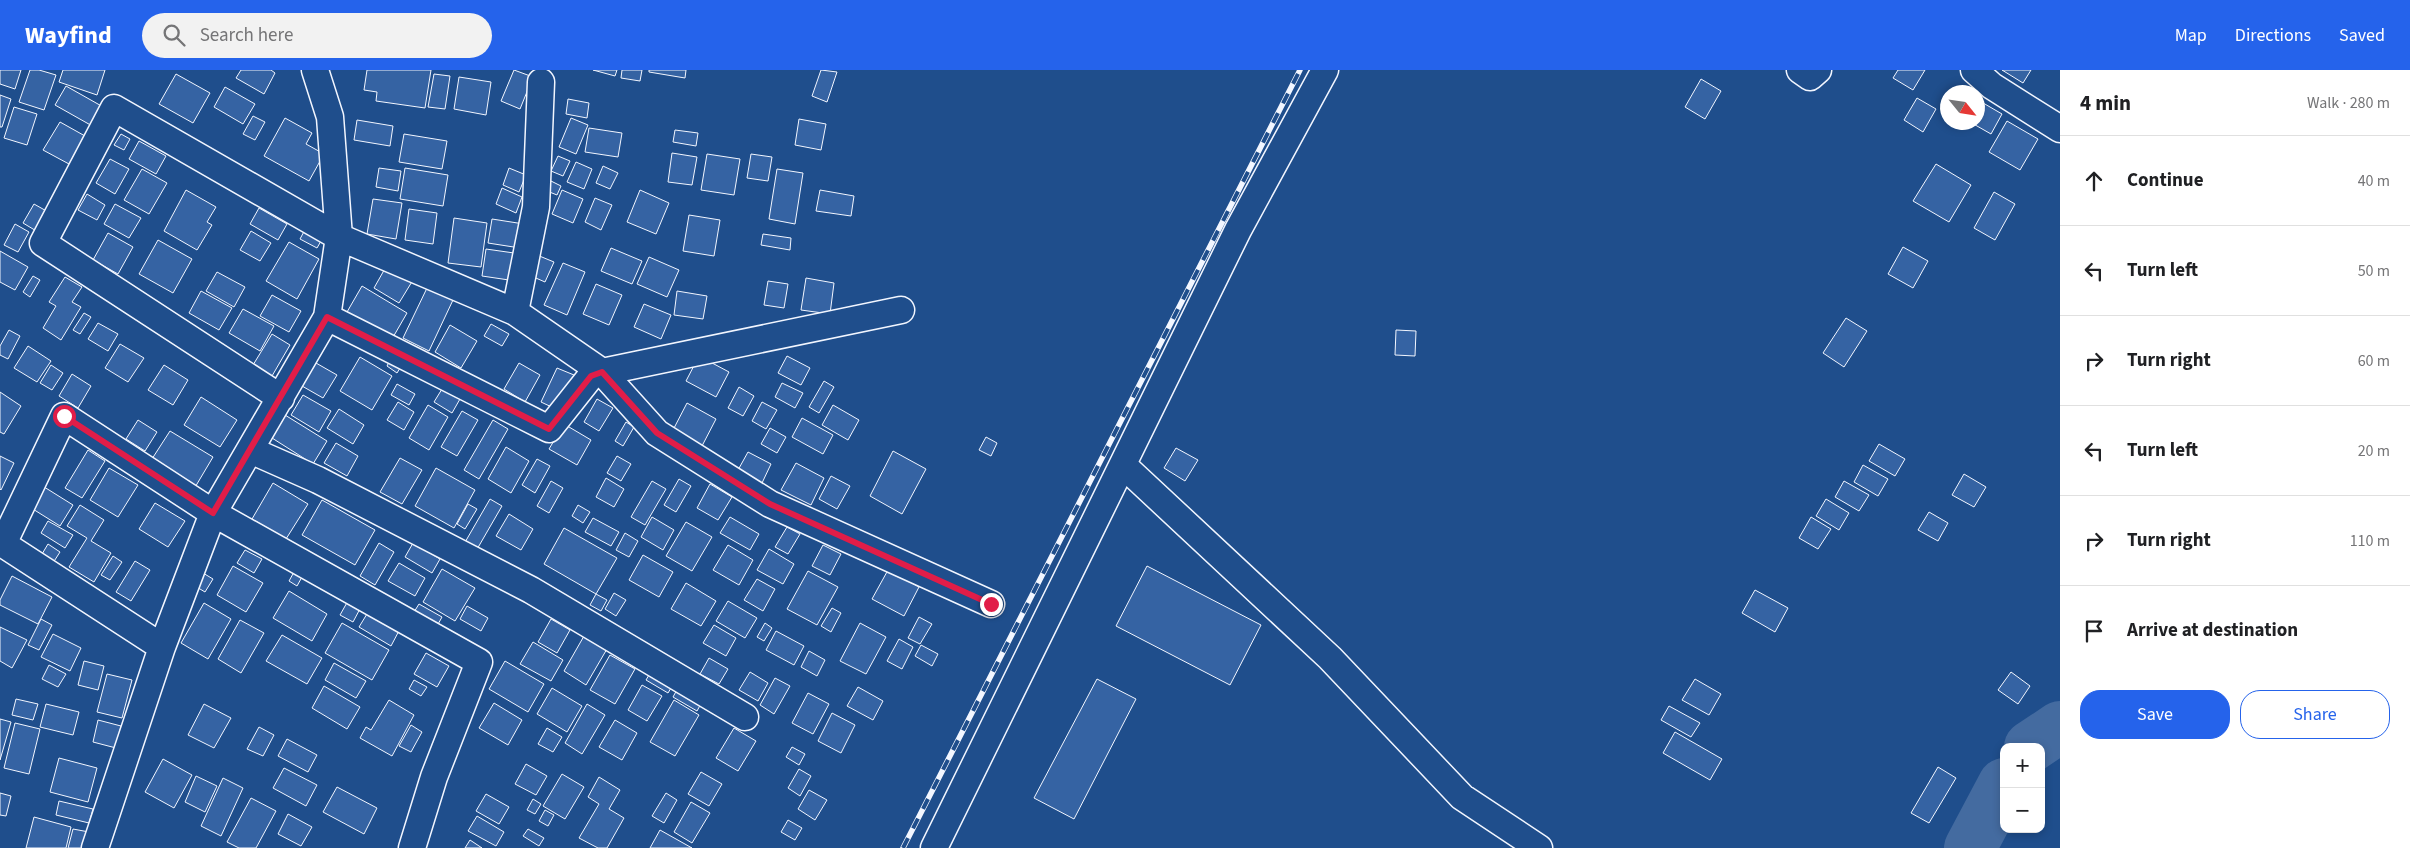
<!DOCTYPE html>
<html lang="en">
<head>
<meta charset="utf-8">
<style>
  body { margin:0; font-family:"Source Sans 3",sans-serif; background:#f2f2f2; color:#202124 }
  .controls { position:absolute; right:15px; bottom:15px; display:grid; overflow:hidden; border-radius:10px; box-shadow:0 2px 8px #0003 }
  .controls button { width:45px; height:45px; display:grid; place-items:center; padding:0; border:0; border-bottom:1px solid #e0e0e0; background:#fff; color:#202124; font:25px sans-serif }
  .compass { position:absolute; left:1940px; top:15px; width:45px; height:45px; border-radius:50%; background:#fff; box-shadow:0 2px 8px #0003; rotate:120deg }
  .stop { position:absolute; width:15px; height:15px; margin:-11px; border:4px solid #e11d48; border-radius:50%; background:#fff }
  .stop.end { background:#e11d48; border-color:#fff; box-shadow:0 1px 5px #0008 }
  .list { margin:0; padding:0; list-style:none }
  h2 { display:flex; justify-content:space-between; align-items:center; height:65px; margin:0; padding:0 20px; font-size:21px }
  h2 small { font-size:16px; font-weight:400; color:#757577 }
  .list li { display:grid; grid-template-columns:32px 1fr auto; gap:15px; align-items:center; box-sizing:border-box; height:90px; padding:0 20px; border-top:1px solid #e0e0e0 }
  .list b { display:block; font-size:19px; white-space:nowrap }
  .list em { font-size:16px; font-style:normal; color:#757577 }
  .actions { display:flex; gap:10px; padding:15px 20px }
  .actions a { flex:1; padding:11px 0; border:1px solid #2563eb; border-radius:20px; text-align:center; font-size:18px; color:#2563eb }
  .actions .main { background:#2563eb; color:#fff }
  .icon { flex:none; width:28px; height:28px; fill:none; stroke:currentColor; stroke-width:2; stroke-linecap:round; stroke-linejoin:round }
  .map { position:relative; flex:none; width:2060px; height:778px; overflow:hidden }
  header { display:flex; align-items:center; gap:30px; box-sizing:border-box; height:70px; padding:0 25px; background:#2563eb; color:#fff }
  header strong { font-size:24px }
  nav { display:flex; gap:28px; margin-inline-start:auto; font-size:18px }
  .search { width:350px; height:45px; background:#f2f2f2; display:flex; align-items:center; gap:12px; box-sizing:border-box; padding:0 18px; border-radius:28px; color:#757577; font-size:19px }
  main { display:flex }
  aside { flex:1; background:#fff }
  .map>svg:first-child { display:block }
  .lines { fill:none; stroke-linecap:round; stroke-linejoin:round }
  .river { stroke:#446ba0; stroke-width:52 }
  .building { fill:#3563a3; stroke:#f2f6ff }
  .minor-casing { stroke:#f2f6ff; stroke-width:29 }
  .minor { stroke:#1f4e8c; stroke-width:26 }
  .rail-casing { stroke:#f2f6ff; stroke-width:5.5 }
  .rail { stroke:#1f4e8c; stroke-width:4; stroke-dasharray:11; stroke-linecap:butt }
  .route { stroke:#e11d48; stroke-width:6 }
</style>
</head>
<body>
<header>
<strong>Wayfind</strong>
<div class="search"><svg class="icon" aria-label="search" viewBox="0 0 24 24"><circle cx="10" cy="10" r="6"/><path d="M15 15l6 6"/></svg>Search here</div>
<nav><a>Map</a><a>Directions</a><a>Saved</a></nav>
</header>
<main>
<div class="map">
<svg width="2060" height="778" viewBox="0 0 2060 778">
  <rect width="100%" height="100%" fill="#1f4e8c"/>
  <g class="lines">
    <path class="river" d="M2030 677 2060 657
      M1970 778 2004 714"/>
  </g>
  <path class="building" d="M0 0H21L15 19 0 14Z
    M30 0H39L56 5 44 40 19 32Z
    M63 0H105L97 25 59 12Z
    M241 0H271L275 3 264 24 236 8Z
    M367 0H431L425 38 376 31 377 22 364 20Z
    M514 0 533 7 520 39 501 31Z
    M593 0H617L615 6Z
    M622 0H642L640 11 621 8Z
    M649 0H686L685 8 649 2Z
    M821 0 837 2 827 32 812 26Z
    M1898 0H1925L1913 20 1893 8Z
    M2002 0H2031L2023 13Z
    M176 4 210 23 193 53 159 34Z
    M434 4 450 6 445 39 428 37Z
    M459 7 491 12 486 45 454 39Z
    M1701 9 1721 21 1705 49 1685 37Z
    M66 16 105 38 94 57 55 35Z
    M225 17 255 34 243 54 214 37Z
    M0 25 11 29 2 57H0Z
    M1917 28 1936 39 1923 62 1904 50Z
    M568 29 589 33 587 48 566 44Z
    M1978 30 2002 44 1991 64 1970 52H1978Z
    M14 37 37 44 27 75 4 68Z
    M253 46 265 52 255 70 243 64Z
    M285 48 312 63 306 74 324 84 309 111 264 86Z
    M571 48 588 55 576 84 559 77Z
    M799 49 826 54 821 80 795 75Z
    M357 50 393 56 390 76 354 70Z
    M2007 51 2038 69 2020 100 1989 82Z
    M60 52 85 66 69 94 43 80Z
    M589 58 622 63 618 87 585 82Z
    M675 60 698 63 696 76 673 72Z
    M121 64 130 69 124 80 114 75Z
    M404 64 447 71 442 99 399 92Z
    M139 71 166 86 156 104 129 89Z
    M672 83 697 87 692 115 668 112Z
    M707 84 740 89 734 125 701 120Z
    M751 84 772 87 768 111 747 108Z
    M558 86 570 91 563 106 551 101Z
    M110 89 129 99 115 124 96 113Z
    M576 92 592 99 584 119 567 112Z
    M1936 94 1971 115 1949 152 1913 131Z
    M603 96 618 103 610 119 596 113Z
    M379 98 401 101 398 121 376 117Z
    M405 98 448 105 443 136 400 129Z
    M509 98 526 105 519 122 503 115Z
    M142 99 167 113 149 144 124 130Z
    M777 99 803 103 795 154 769 149Z
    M551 111 561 116 557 125 547 121Z
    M502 118 522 127 516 143 496 134Z
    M186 120 216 137 207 152 212 155 197 180 164 161Z
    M562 120 583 129 573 153 552 144Z
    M640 120 669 133 656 164 627 152Z
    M820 120 854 126 851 146 816 141Z
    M1994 122 2015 134 1995 170 1974 158Z
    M87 124 105 135 97 150 78 140Z
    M595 128 612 135 601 160 585 152Z
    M373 129 402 133 396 169 367 164Z
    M34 134 50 143 38 162 23 153Z
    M115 134 141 148 129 168 104 154Z
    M259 138 287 154 278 170 250 154Z
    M409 139 437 143 433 174 405 170Z
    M689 145 720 150 714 186 683 181Z
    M454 148 487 153 481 197 448 193Z
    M492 149 524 154 520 178 488 173Z
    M15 154 29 162 18 182 4 175Z
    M308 154 325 164 317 178 300 169Z
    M251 161 271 173 260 191 240 180Z
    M108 163 133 177 118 204 93 190Z
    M763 164 791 168 790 180 761 175Z
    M158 170 192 189 173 223 139 204Z
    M289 172 319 189 297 229 266 211Z
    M1903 177 1928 191 1913 218 1888 204Z
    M611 178 642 191 632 214 601 201Z
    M486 179 514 183 509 210 482 206Z
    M0 181 28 197 15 220 0 212Z
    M537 185 554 192 545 212 529 205Z
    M649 187 679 200 667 227 637 214Z
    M563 193 585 202 567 245 544 235Z
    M387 195 413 210 399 233 374 218Z
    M217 202 245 217 234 237 206 221Z
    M33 206 40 210 30 227 23 222Z
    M65 207 82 217 72 232 81 237 61 270 43 258 56 236 49 232Z
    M806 208 834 213 830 244 801 240Z
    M768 211 788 214 784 238 764 235Z
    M596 214 622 225 609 255 583 244Z
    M362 216 407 243 392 269 347 242Z
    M427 218 453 230 429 281 403 268Z
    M201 221 232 238 219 260 189 243Z
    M677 221 707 226 703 249 674 245Z
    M272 225 301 241 289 262 260 246Z
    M644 234 671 245 661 269 634 257Z
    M243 239 274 256 260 281 229 263Z
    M84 243 91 247 80 264 73 260Z
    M1846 248 1867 261 1844 297 1823 283Z
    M98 253 118 264 108 281 88 269Z
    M491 254 509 264 502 276 484 266Z
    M450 255 477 271 461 298 435 282Z
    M9 260 20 266 8 289 0 285V276Z
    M1396 260 1416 261 1415 286 1395 285Z
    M272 264 290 275 272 306 253 295Z
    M120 274 144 288 128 312 105 298Z
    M28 276 51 291 37 312 14 298Z
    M699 286 729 302 716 327 686 311Z
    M787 286 810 298 801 315 778 303Z
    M360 287 392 306 372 340 340 321Z
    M391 288 402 295 397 303 387 296Z
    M316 293 337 305 323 328 302 316Z
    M519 293 540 305 525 332 504 319Z
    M51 295 63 303 52 320 40 313Z
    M164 295 188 310 173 335 148 320Z
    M557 298 574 305 558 340 541 332Z
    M72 304 91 316 78 338 59 326Z
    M824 311 834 317 819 343 809 337Z
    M782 313 803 323 795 338 775 327Z
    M397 314 415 324 409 335 391 325Z
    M739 317 754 326 743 346 728 338Z
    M442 319 460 329 452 343 434 332Z
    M0 322 21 336 4 364 0 362Z
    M303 325 331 341 319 362 291 345Z
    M201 327 237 350 220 377 184 355Z
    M597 329 613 338 599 361 584 352Z
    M398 332 414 342 404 360 387 350Z
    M762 332 777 340 766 359 752 351Z
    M687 333 716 349 702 376 673 360Z
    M428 335 448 347 429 380 409 368Z
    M833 335 859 350 848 370 822 355Z
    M339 339 364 355 353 374 327 358Z
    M462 341 478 350 457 386 441 377Z
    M285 345 327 371 313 394 272 368Z
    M802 348 833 365 823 384 792 367Z
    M138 350 157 362 145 381 126 369Z
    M493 350 508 359 479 409 464 400Z
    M626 352 634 357 623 376 615 371Z
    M564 354 591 370 577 395 549 379Z
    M770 358 786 367 777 383 761 374Z
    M170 361 213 387 194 419 150 392Z
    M986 367 997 373 991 386 979 380Z
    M336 373 358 386 347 406 324 393Z
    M1879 374 1905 389 1895 406 1869 391Z
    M506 377 529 391 511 423 488 409Z
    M1176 378 1198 390 1185 411 1164 398Z
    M88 380 105 391 82 428 65 418Z
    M893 381 926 399 902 444 870 426Z
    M748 382 771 394 762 413 738 400Z
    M0 386 14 393 1 420 0 419Z
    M617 386 631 394 621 411 607 403Z
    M400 388 422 400 402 434 380 422Z
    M537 389 550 396 535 423 522 415Z
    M796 393 824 408 811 435 781 420Z
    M1863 395 1888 409 1878 426 1854 412Z
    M109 398 138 415 118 447 90 430Z
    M436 398 475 420 454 458 415 436Z
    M1964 404 1986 417 1974 437 1952 425Z
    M831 406 850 416 837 439 819 429Z
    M606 408 624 419 614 437 596 427Z
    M679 409 691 416 676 442 664 435Z
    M551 411 563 418 549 443 537 436Z
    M652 411 666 419 645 455 631 447Z
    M1844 411 1869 425 1859 441 1835 427Z
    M273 413 308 434 286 469 252 449Z
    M710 414 732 427 718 450 697 438Z
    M41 415 73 435 60 456 28 436Z
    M490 429 502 436 476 481 464 474Z
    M1826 429 1849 443 1839 460 1816 446Z
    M322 430 375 460 355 495 302 465Z
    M155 433 185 451 168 477 139 459Z
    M468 434 477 439 465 459 457 454Z
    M80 435 104 450 91 471 111 483 94 512 69 497 87 468 67 456Z
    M578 435 590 442 583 453 572 446Z
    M1929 442 1948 453 1938 471 1918 460Z
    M509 444 533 459 521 480 496 466Z
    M652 447 674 460 663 480 641 467Z
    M730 447 759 464 750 480 720 463Z
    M1811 447 1831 459 1818 479 1799 468Z
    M593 448 619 462 611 476 585 462Z
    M48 451 73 465 65 478 41 463Z
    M686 452 712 467 692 501 666 486Z
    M787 457 800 464 788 484 775 477Z
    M564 458 617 488 596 524 544 494Z
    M625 463 638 471 629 487 616 480Z
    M379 473 394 482 375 515 360 506Z
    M413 473 440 489 432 503 405 487Z
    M48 474 60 482 51 496 39 489Z
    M728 475 753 490 739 515 713 500Z
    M823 475 841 484 830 505 812 496Z
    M769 479 794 494 783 514 757 500Z
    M245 480 262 489 254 503 237 493Z
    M643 485 673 502 659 527 629 510Z
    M113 486 122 492 110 510 101 505Z
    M135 491 150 500 131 531 116 522Z
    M399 493 425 508 415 526 388 511Z
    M233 496 263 513 246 542 217 525Z
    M1147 496 1261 555 1230 615 1116 556Z
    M442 499 475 518 455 551 423 532Z
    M888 500 919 517 904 546 872 529Z
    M808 501 838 517 817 555 787 539Z
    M294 502 302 507 297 516 289 511Z
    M203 503 213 509 205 522 195 516Z
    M12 506 52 527 38 554 0 535V530Z
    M757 509 775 519 763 541 744 530Z
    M686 513 716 531 701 556 671 539Z
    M1755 520 1788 538 1775 562 1742 543Z
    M289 521 327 544 312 571 273 548Z
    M614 523 626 530 616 546 605 539Z
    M596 524 607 530 601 541 590 535Z
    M349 529 361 537 353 552 340 545Z
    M728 531 757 548 745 568 716 551Z
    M204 533 231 549 208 589 181 573Z
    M419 534 442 547 437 556 414 542Z
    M467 536 488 548 481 561 460 549Z
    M832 538 841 543 831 562 821 556Z
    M370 539 401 557 391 576 359 557Z
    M919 547 932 554 920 574 908 568Z
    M41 549 52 555 39 580 28 575Z
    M551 549 570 560 557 583 538 572Z
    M240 550 264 563 241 603 218 589Z
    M342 553 389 580 372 610 325 583Z
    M765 553 772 558 764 571 757 567Z
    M860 553 886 567 866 604 840 591Z
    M714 555 736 568 726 586 703 573Z
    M0 557 27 570 12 598 0 591Z
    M588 559 611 572 586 615 564 601Z
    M776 561 804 576 794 595 766 580Z
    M53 564 81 578 70 601 41 587Z
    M282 565 322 588 307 614 266 591Z
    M899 569 913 577 902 599 887 591Z
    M533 572 563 590 551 611 520 594Z
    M921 575 938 584 932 596 915 586Z
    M809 581 825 590 817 606 801 597Z
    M426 583 449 596 437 617 414 604Z
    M610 585 635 599 615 634 590 620Z
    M709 588 728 599 719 614 700 604Z
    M84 591 104 596 98 620 78 615Z
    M505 591 544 614 528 642 489 619Z
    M334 593 366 611 356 628 325 610Z
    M49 595 66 604 58 617 42 609Z
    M652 600 674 613 668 623 646 610Z
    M750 602 768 613 758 631 739 620Z
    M2011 602 2030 616 2018 634 1998 620Z
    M107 604 132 610 122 648 97 642Z
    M775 608 790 616 774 644 760 635Z
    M1097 609 1136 629 1074 749 1034 728Z
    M1695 609 1721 624 1709 645 1682 630Z
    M414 610 427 617 421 626 409 619Z
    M642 615 662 626 647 651 628 640Z
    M324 616 360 637 347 659 312 638Z
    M679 616 703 630 697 641 673 627Z
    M858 617 883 631 873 650 847 636Z
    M552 618 582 636 567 662 537 644Z
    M808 623 829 634 813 664 792 653Z
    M16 629 38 634 33 650 12 645Z
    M389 630 414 645 392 686 360 668 366 657 371 660Z
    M674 630 699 645 675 686 650 672Z
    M494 633 522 650 508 675 479 658Z
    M46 634 79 642 73 665 40 657Z
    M204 634 231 648 214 678 188 665Z
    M587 634 605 645 582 684 565 673Z
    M1669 636 1700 653 1691 667 1661 650Z
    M832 643 855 655 841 683 818 671Z
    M0 649 11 652 0 690Z
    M98 650 121 656 116 678 93 672Z
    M615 650 637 663 622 690 599 677Z
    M15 653 40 659 29 704 4 698Z
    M411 655 422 662 411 682 399 676Z
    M259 657 274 665 263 686 247 679Z
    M547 658 562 667 553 682 538 674Z
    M734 658 756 671 738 701 716 688Z
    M1675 662 1722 689 1710 710 1663 683Z
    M287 669 317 685 308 702 278 686Z
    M792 677 805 684 799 695 786 687Z
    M59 688 97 698 88 732 50 722Z
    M163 689 192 705 174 738 145 722Z
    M526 694 547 706 536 725 515 714Z
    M1938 697 1956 708 1929 753 1911 743Z
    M284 698 317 715 306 736 273 718Z
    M799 699 811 706 800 726 788 718Z
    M701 702 722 714 709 736 688 724Z
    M562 704 584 717 565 749 543 736Z
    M196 706 217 716 205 742 185 732Z
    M599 707 620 720 609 739 624 748 607 778H598L579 768 599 734 588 727Z
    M223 708 243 718 221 766 201 756Z
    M337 717 377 738 364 764 323 742Z
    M809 720 827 730 815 750 798 739Z
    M0 723 11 726 6 746 0 745Z
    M666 723 677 730 664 753 652 746Z
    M486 724 509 737 499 754 476 741Z
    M251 728 276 741 256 778H239L227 772Z
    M533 729 541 734 535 744 527 740Z
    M59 731 93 739 89 753 56 745Z
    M691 732 710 743 692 773 674 762Z
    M545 740 554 745 548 756 539 751Z
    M288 744 312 757 301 776 278 764Z
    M477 746 504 762 496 776 468 761Z
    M34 747 71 757 66 778H26Z
    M788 750 802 758 795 770 781 762Z
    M73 759 89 762 85 778H68Z
    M528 759 544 768 539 776 523 766Z
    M660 760 692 778H650Z
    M470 770 482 778H465Z"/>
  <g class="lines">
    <g class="minor-casing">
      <path id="minor" d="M1800 0 1810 7 1818 0
        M1974 0 1992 16 2060 59
        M515 242 536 137 541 12
        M327 247 549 359 591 306 602 302 901 240
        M281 328 43 173 114 38 339 167 515 242 602 302 657 363 770 434 991 534
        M250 380 318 410 531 520 745 647
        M1123 395 1330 588 1462 727 1539 778
        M0 472 162 577
        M3 474 64 346 213 443 479 592 434 707 412 778
        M95 778 162 577 213 443 327 247 339 167 330 47 315 0
        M934 778 1238 160 1325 0"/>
    </g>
    <use href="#minor" class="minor"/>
    <g class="rail-casing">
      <path id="rail" d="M903 778 1300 0"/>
    </g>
    <use href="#rail" class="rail"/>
  </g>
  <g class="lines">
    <path class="route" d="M64 346 213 443 327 247 549 359 591 306 602 302 657 363 770 434 991 534"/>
  </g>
</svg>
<div class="controls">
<button>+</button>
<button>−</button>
</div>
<svg class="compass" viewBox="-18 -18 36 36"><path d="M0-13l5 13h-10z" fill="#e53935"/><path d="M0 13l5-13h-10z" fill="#757577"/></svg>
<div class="stop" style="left:64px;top:346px"></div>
<div class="stop end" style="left:991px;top:534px"></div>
</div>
<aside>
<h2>4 min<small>Walk · 280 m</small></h2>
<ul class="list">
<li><svg class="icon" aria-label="ahead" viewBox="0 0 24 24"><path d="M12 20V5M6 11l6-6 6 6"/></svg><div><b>Continue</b></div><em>40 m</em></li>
<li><svg class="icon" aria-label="left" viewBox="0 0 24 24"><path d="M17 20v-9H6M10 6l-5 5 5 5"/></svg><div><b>Turn left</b></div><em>50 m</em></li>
<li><svg class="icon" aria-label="right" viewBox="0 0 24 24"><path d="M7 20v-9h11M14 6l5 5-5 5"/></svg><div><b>Turn right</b></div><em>60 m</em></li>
<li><svg class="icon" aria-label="left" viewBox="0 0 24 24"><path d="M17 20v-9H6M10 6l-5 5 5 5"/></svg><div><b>Turn left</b></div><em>20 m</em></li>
<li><svg class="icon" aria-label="right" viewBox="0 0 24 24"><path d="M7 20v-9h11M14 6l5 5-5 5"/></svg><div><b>Turn right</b></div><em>110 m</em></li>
<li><svg class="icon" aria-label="arrive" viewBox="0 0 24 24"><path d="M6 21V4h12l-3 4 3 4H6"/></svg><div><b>Arrive at destination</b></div></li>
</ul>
<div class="actions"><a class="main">Save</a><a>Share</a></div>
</aside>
</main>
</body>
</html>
